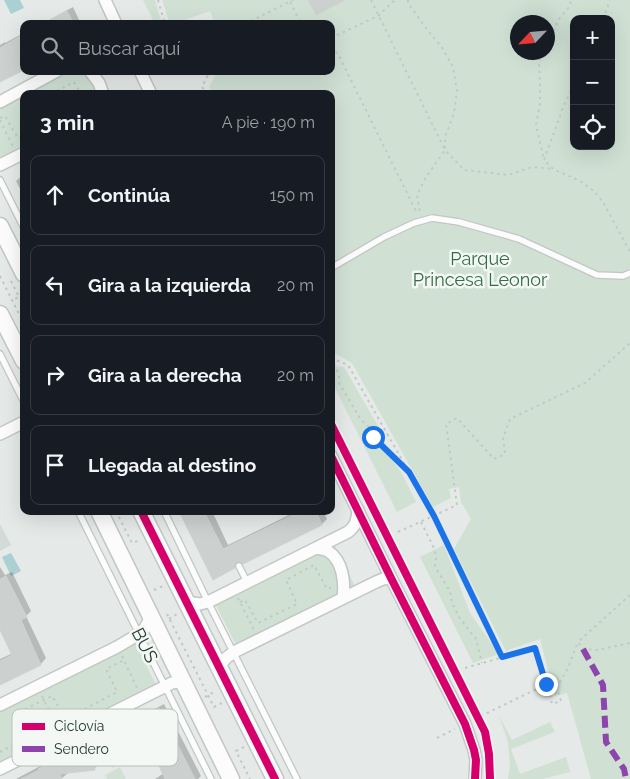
<!DOCTYPE html>
<html lang="es">
<head>
<meta charset="utf-8">
<style>
  body { margin:0; font-family:Raleway,sans-serif; background:#242831; color:#f1f3f6 }
  .controls { position:absolute; right:15px; top:15px; display:grid; overflow:hidden; border-radius:10px; box-shadow:0 5px 20px #0002 }
  .controls button { width:45px; height:45px; display:grid; place-items:center; padding:0; border:0; border-bottom:1px solid #363941; background:#171b24; color:#f1f3f6; font:25px sans-serif }
  .compass { position:absolute; left:510px; top:15px; width:45px; height:45px; border-radius:50%; background:#171b24; box-shadow:0 5px 20px #0002; rotate:244deg }
  .stop { position:absolute; width:15px; height:15px; margin:-11px; border:4px solid #1a73e8; border-radius:50%; background:#fff }
  .stop.end { background:#1a73e8; border-color:#fff; box-shadow:0 1px 5px #0008 }
  .list { margin:0; padding:0; list-style:none }
  h2 { display:flex; justify-content:space-between; align-items:center; height:65px; margin:0; padding:0 20px; font-size:21px }
  h2 small { font-size:16px; font-weight:400; color:#9ea1a6 }
  .list li { display:grid; grid-template-columns:32px 1fr auto; gap:15px; align-items:center; box-sizing:border-box; height:80px; margin:0 10px 10px; padding:0 10px; border:1px solid #363941; border-radius:10px }
  .list b { display:block; font-size:19px; white-space:nowrap }
  .list em { font-size:16px; font-style:normal; color:#9ea1a6 }
  .icon { flex:none; width:28px; height:28px; fill:none; stroke:currentColor; stroke-width:2; stroke-linecap:round; stroke-linejoin:round }
  .map { position:relative; flex:none; width:630px; height:779px; overflow:hidden }
  .search { position:absolute; background:#171b24; box-shadow:0 5px 20px #0002; left:20px; top:20px; width:315px; height:55px; display:flex; align-items:center; gap:12px; box-sizing:border-box; padding:0 18px; border-radius:10px; color:#9ea1a6; font-size:19px }
  .panel { position:absolute; background:#171b24; box-shadow:0 5px 20px #0002; left:20px; top:90px; width:315px; height:425px; border-radius:10px }
  .map>svg:first-child { display:block }
  .built { fill:#d4dad7 }
  .green { fill:#d0e1d4; fill-rule:evenodd }
  .water { fill:#abd0d2 }
  .shadow { fill:#0003 }
  .building { fill:#ccd1cf; stroke:#ced2d0 }
  .lines { fill:none; stroke-linecap:round; stroke-linejoin:round }
  .lane-casing { stroke:#c2c6c4; stroke-width:8 }
  .street-casing { stroke:#c2c6c4; stroke-width:14 }
  .secondary-casing { stroke:#c1c7c4; stroke-width:19 }
  .path { stroke:#c2c9c5; stroke-width:2; stroke-dasharray:2.5 4; stroke-linecap:butt }
  .lane { stroke:#fbfcfb; stroke-width:5.5 }
  .street { stroke:#fbfcfb; stroke-width:11 }
  .secondary { stroke:#fbfcfb; stroke-width:16 }
  .quiet { stroke:#8e44ad; stroke-width:6; stroke-dasharray:12 6; stroke-linecap:butt }
  .cycleway-casing { stroke:#f4f8f5; stroke-width:11 }
  .cycleway { stroke:#d6006c; stroke-width:8 }
  .route { stroke:#1a73e8; stroke-width:6 }
  .labels { text-anchor:middle; dominant-baseline:central; stroke-width:5; stroke-linejoin:round; paint-order:stroke }
  .park-label { font-size:18px; fill:#346c45; stroke:#f4f8f5 }
  .street-label { font-size:18px; fill:#253b33; stroke:#f4f8f5 }
  .key { fill:#f4f8f5; stroke:#b6bfbb; stroke-width:1 }
  .key-label { font-size:14px; fill:#253b33 }
</style>
</head>
<body>
<div class="map">
<svg width="630" height="779" viewBox="0 0 630 779">
  <rect width="100%" height="100%" fill="#e5e9e7"/>
  <path class="built" d="M0 524 11 545 0 551Z"/>
  <path class="green" d="M143 0H155L162 24H155Z
    M162 0H630V779H591L567 693 555 696 540 639 506 651 454 549 471 519 461 502 459 487 449 489 451 498 433 507 352 363 331 351V94H215L209 87 218 71H331V24H215L210 11 173 24H170ZM574 19H611V146H574ZM518 22H548V52H518Z
    M67 71H100L111 94H24V148L0 160V104Z
    M331 366 344 367 382 433 387 453 401 472 416 502 397 512 331 380Z
    M333 542 355 586 236 645 214 601Z
    M444 545 470 613 499 654 473 663 420 557Z
    M135 642 157 687 0 764V709Z
    M499 716 512 740 550 722 555 732 511 749 520 774 566 757 570 772 543 779H508L510 764 508 742Z
    M120 767 126 779H107L105 775Z"/>
  <path class="water" d="M4 0H20L24 8 11 14Z
    M11 553 21 571 11 576 2 557Z"/>
  <path class="shadow" d="M73 7 81 24H42Z
    M24 31V69L0 81V45L5 42V43L20 35Z
    M24 174V197L16 181Z
    M180 511H212L228 545 291 514 290 511H323L327 519 322 524 244 563 240 559V562L234 567Z
    M0 567 5 575 12 572 31 611 26 616 46 658 41 664 0 684V659L13 653 0 627Z
    M164 704 201 776 198 779H155L164 773 149 740 137 746 139 749 134 755 101 740 106 735Z
    M101 752 102 761 94 769 69 772 61 779H16L55 758 56 759 61 756Z"/>
  <path class="building" d="M308 0H345L316 15Z
    M67 11 74 24H42Z
    M24 34V70L0 82V48Z
    M179 511H204L223 549 291 516 288 511H316L322 525 243 564 241 562H237L235 564V568L213 580Z
    M6 576 27 617 21 620 41 665 0 685V661L12 655 0 630V579Z
    M159 708 195 779H165L148 742 131 750 135 756 112 767 99 740Z
    M94 759 95 770 60 774 62 779H21L39 770 38 769 48 764V765L52 763Z"/>
  <g class="lines">
    <g class="lane-casing">
      <path id="lane" d="M0 180 24 228
        M331 268 384 237 414 223 432 218 459 222 519 239 597 275 623 276 630 273
        M0 354 24 402
        M78 511 211 779
        M164 511 208 602 297 779
        M239 566 247 582"/>
    </g>
    <g class="street-casing">
      <path id="street" d="M105 0 116 24
        M90 71 99 83 103 94
        M140 71 151 94
        M0 102 57 71
        M0 165 24 153
        M0 434 24 422
        M331 456 391 578 465 724 474 750 476 760 475 779
        M316 548C320 549 324 549 328 551 343 561 345 582 343 598
        M186 602 200 604 208 602 348 532C356 526 357 520 358 510
        M219 667 226 658 234 652 376 582 383 579 391 578
        M0 705 117 647 139 634 145 628 151 617
        M0 769 172 683 178 682 183 683"/>
    </g>
    <g class="secondary-casing">
      <path id="secondary" d="M0 226 24 274
        M0 314 24 361
        M99 511 231 779
        M141 511 275 779"/>
    </g>
    <path class="path" d="M158 0 165 24
      M371 0 445 150 426 177 417 195 420 212
      M408 0V3L428 31 441 46 453 67 457 91 454 113 445 137V150L464 170 508 175 532 167 553 169
      M290 2 301 24
      M603 19 610 0
      M245 24 293 0
      M331 38 378 16 395 0
      M548 43 559 19 570 6 571 0
      M331 47 338 54 417 213
      M543 52 539 61 540 84V104L536 125 544 160
      M574 85 564 105 544 160 553 169 580 181 594 191 603 202 630 252
      M51 94 74 82 81 94
      M208 94 202 87 210 71
      M0 118 5 116 18 138 24 136
      M0 120 13 147
      M0 276 24 324
      M11 281 19 297 12 300
      M331 358 348 365 434 516 502 657
      M331 358 339 375V383L361 420 368 426 373 437 407 470
      M116 511 132 543 140 540
      M421 522 434 548 436 559 435 567 450 591 452 603 459 617 476 639 482 663
      M398 532 457 505 446 424 457 418 494 459 505 454 503 438 510 419 585 383 630 343
      M154 590 163 586
      M630 595 578 642 583 649 597 650 630 643
      M238 598 254 630
      M240 602 245 600 258 623 297 604 286 580 314 565 327 589 332 587
      M167 614 214 707 222 703
      M169 619 177 614
      M122 656 137 688
      M465 668 535 648 546 683
      M42 696 57 727
      M205 697 216 691
      M475 719 547 684 552 704 561 701 557 687 567 670 578 642
      M437 738 455 729
      M244 747 236 751 250 779
      M0 752 24 739 15 714 52 696 66 719 117 692 106 669 124 660"/>
    <use href="#lane" class="lane"/>
    <use href="#street" class="street"/>
    <use href="#secondary" class="secondary"/>
    <path class="quiet" d="M583 649 603 685 606 742 624 769 626 779"/>
    <g class="cycleway-casing">
      <path id="cycleway" d="M331 424 485 732 489 754 490 779
        M331 456 391 578 465 724 474 750 476 760 475 779
        M141 511 275 779"/>
    </g>
    <use href="#cycleway" class="cycleway"/>
  </g>
  <g class="lines">
    <path class="route" d="M373 437 409 472 434 516 502 657 535 648 546 684"/>
  </g>
  <g class="labels">
    <g class="park-label">
      <text x="480" y="258">Parque<tspan x="480" dy="21">Princesa Leonor</tspan></text>
    </g>
    <g class="street-label">
      <text transform="translate(145 645) rotate(63)">BUS</text>
    </g>
  </g>
  <rect x="12" y="709" width="166" height="57" rx="8" class="key"/>
  <rect x="22" y="723" width="23" height="7" fill="#d6006c"/>
  <rect x="22" y="746" width="23" height="6" fill="#8e44ad"/>
  <g class="key-label">
    <text x="54" y="731">Ciclovía</text>
    <text x="54" y="754">Sendero</text>
  </g>
</svg>
<div class="controls">
<button>+</button>
<button>−</button>
<button><svg class="icon" aria-label="locate" viewBox="0 0 24 24"><circle cx="12" cy="12" r="6"/><path d="M12 2v4M12 18v4M2 12h4M18 12h4"/></svg></button>
</div>
<svg class="compass" viewBox="-18 -18 36 36"><path d="M0-13l5 13h-10z" fill="#e53935"/><path d="M0 13l5-13h-10z" fill="#9ea1a6"/></svg>
<div class="stop" style="left:373px;top:437px"></div>
<div class="stop end" style="left:546px;top:684px"></div>
<div class="search"><svg class="icon" aria-label="search" viewBox="0 0 24 24"><circle cx="10" cy="10" r="6"/><path d="M15 15l6 6"/></svg>Buscar aquí</div>
<section class="panel">
<h2>3 min<small>A pie · 190 m</small></h2>
<ul class="list">
<li><svg class="icon" aria-label="ahead" viewBox="0 0 24 24"><path d="M12 20V5M6 11l6-6 6 6"/></svg><div><b>Continúa</b></div><em>150 m</em></li>
<li><svg class="icon" aria-label="left" viewBox="0 0 24 24"><path d="M17 20v-9H6M10 6l-5 5 5 5"/></svg><div><b>Gira a la izquierda</b></div><em>20 m</em></li>
<li><svg class="icon" aria-label="right" viewBox="0 0 24 24"><path d="M7 20v-9h11M14 6l5 5-5 5"/></svg><div><b>Gira a la derecha</b></div><em>20 m</em></li>
<li><svg class="icon" aria-label="arrive" viewBox="0 0 24 24"><path d="M6 21V4h12l-3 4 3 4H6"/></svg><div><b>Llegada al destino</b></div></li>
</ul>
</section>
</div>
</body>
</html>
